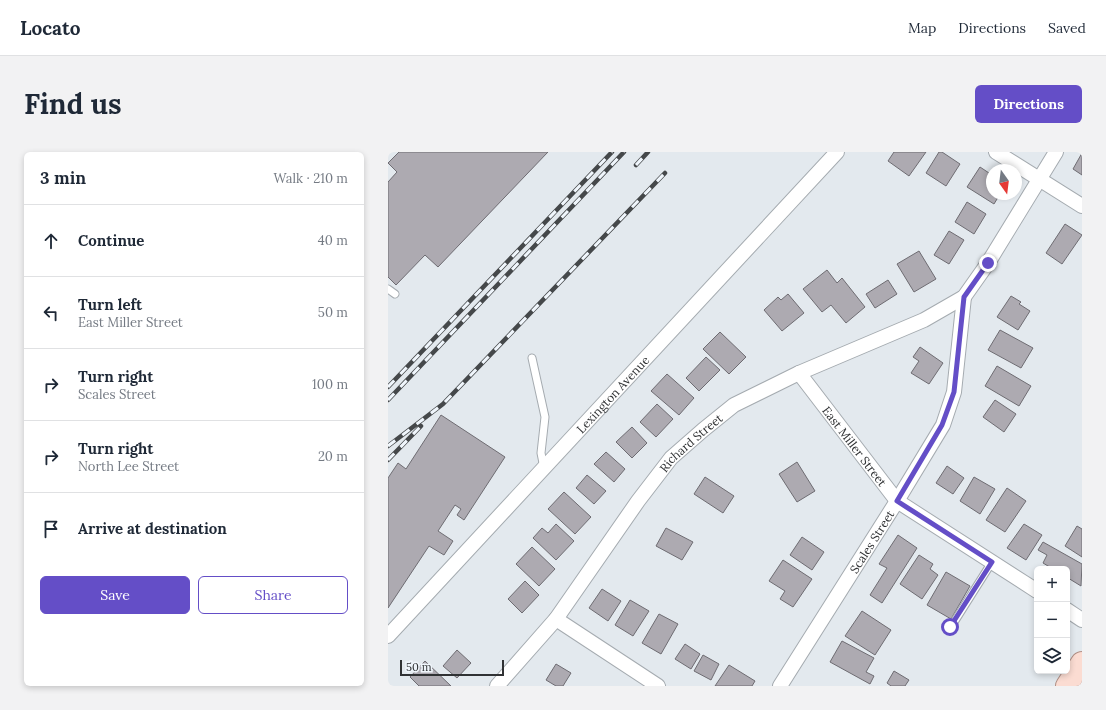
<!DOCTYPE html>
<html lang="en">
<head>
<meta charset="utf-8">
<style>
  body { margin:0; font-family:Lora,serif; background:#f2f2f3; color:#1f2937 }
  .controls { position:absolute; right:12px; bottom:12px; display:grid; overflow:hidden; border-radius:6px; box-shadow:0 2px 6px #0003 }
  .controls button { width:36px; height:36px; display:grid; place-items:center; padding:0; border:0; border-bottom:1px solid #e0e1e3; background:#fff; color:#1f2937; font:20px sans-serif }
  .compass { position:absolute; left:598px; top:12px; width:36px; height:36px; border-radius:50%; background:#fff; box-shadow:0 2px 6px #0003; rotate:166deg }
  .scale { position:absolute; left:12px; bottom:10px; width:104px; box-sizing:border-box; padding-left:4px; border:2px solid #303234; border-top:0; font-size:11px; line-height:14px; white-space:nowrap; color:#303234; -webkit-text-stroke:3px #f0f6fc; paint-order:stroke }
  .stop { position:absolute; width:12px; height:12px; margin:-9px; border:3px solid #644ec7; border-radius:50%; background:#fff }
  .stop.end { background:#644ec7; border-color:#fff; box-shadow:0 1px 4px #0008 }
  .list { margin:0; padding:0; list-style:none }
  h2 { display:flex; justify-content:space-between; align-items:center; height:52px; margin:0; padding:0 16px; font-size:17px }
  h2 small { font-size:13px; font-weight:400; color:#747a83 }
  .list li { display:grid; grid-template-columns:26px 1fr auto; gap:12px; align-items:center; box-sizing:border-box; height:72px; padding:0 16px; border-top:1px solid #e0e1e3 }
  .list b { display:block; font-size:15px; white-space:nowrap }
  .list p { margin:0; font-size:13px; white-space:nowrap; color:#747a83 }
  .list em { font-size:13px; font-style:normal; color:#747a83 }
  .actions { display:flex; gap:8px; padding:12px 16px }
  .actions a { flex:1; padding:9px 0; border:1px solid #644ec7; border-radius:6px; text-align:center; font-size:14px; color:#644ec7 }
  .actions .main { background:#644ec7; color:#fff }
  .icon { flex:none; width:22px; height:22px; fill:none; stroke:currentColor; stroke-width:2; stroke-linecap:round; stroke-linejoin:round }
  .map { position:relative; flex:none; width:694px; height:534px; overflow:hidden; border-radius:6px }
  header { display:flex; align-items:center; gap:24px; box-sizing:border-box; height:56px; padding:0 20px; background:#fff; border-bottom:1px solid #e0e1e3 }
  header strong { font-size:19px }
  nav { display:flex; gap:22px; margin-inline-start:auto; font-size:14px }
  .intro { display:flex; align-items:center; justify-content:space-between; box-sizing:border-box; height:96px; padding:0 24px }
  h1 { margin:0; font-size:28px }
  .button { padding:10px 18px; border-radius:6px; background:#644ec7; color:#fff; font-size:14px; font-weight:700 }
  main { display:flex; gap:24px; padding:0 24px }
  aside { flex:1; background:#fff; border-radius:6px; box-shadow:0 2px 6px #0003 }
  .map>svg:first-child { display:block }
  .building { fill:#adaab1; stroke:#6e6c72 }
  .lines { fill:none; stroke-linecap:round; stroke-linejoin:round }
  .lane-casing { stroke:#a5abb0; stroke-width:9 }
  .street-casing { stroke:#a5abb0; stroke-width:16 }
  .primary-casing { stroke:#b29187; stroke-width:24 }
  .lane { stroke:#fff; stroke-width:7 }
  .street { stroke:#fff; stroke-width:14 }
  .primary { stroke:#fbdcd2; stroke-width:22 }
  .rail-casing { stroke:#45484a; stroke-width:4.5 }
  .rail { stroke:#f0f6fc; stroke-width:3; stroke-dasharray:9; stroke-linecap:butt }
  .route { stroke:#644ec7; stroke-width:5 }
  .labels { text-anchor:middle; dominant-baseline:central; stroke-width:3; stroke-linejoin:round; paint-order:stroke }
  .street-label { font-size:12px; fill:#303234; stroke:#f0f6fc }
</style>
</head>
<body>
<header>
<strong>Locato</strong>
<nav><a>Map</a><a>Directions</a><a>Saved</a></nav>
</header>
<div class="intro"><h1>Find us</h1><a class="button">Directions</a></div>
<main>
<aside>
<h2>3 min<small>Walk · 210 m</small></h2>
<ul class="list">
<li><svg class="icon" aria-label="ahead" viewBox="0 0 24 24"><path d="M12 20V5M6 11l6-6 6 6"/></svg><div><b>Continue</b></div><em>40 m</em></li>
<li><svg class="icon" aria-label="left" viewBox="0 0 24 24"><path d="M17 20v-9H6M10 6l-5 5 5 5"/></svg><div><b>Turn left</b><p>East Miller Street</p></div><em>50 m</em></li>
<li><svg class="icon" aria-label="right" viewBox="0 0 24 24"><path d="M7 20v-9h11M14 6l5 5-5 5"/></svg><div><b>Turn right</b><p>Scales Street</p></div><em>100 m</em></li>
<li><svg class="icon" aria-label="right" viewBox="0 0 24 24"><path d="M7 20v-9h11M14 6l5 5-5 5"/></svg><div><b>Turn right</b><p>North Lee Street</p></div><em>20 m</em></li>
<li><svg class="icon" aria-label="arrive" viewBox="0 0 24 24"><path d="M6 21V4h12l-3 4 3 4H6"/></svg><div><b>Arrive at destination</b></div></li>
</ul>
<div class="actions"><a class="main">Save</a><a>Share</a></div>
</aside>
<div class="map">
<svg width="694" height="534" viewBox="0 0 694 534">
  <rect width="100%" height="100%" fill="#e3e9ee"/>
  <path class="building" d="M11 0H160L50 115 37 103 8 133 0 125V30L9 20 0 11Z
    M506 0H538L521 24 500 9Z
    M551 0H554L572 12 558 34 538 21Z
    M694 1V23L685 17Z
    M592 15 604 23V42H612L606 52 579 35Z
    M579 50 598 62 586 82 567 70Z
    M677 72 694 83 674 112 658 101Z
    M561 79 576 88 561 112 546 103Z
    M531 99 548 127 526 140 509 112Z
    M439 118 449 131 454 126 477 155 458 171 443 153 434 160 415 137Z
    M500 128 509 142 487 156 478 142Z
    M400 142 416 161 394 179 376 158 390 145 393 148Z
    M623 144 633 150 631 152 642 159 630 178 609 165Z
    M612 178 645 196 633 216 600 198Z
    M332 180 358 205 341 222 315 197Z
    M532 195 555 211 541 232 523 221 531 209 525 205Z
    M318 205 332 218 311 239 298 226Z
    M609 214 643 234 631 254 597 234Z
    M279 222 306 246 291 263 263 239Z
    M607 248 628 262 616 280 595 265Z
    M269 252 285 267 268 285 252 270Z
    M53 263 117 305 76 368 69 363 73 357 67 353 50 379 65 389 56 403 41 394 0 456V326L10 311 18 317Z
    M244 275 259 291 244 306 228 290Z
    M218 300 237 317 226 330 206 312Z
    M409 310 427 339 409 350 391 322Z
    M559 314 576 326 565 342 548 331Z
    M199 323 218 339 206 352 188 336Z
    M317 325 346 344 335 361 306 342Z
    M586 325 607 337 592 362 572 349Z
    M619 336 638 349 617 380 598 368Z
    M176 340 203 365 187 382 160 357Z
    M168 372 186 389 168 408 145 386 154 376 160 381Z
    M636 372 654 383 638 408 619 396Z
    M689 374 694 377V405L677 394Z
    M278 376 305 390 294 408 268 394Z
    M510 383 529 396 494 451 482 443 499 416 491 412Z
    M414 385 436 400 424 418 402 403Z
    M655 390 694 412 693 434 680 426 679 427V417H665L655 411 659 403 650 398Z
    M144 395 167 417 151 434 128 412Z
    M531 403 545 412 542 417 550 423 534 447 512 432Z
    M395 408 424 427 405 455 392 447 397 439 381 429Z
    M558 420 582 434 563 467 539 453Z
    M137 429 151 443 134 461 120 447Z
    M214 437 233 449 220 469 201 456Z
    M242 448 261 459 245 484 227 473Z
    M474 459 503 478 487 503 457 484Z
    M271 462 290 472 273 502 254 491Z
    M454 489 486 506 478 520 486 524 482 532 442 510Z
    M297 492 312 502 303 517 287 507Z
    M69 498 83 511 69 526 55 514Z
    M315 503 331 512 323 528 306 519Z
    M37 509 63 534H31L22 525Z
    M168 512 183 521 175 534H168L158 528Z
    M341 513 367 529 364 534H327Z
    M506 519 521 528 517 534H503L499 531Z"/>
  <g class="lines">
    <g class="lane-casing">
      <path id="lane" d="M0 137 7 142
        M144 206 157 265 153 301 156 316
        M563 475 604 410"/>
    </g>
    <g class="street-casing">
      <g id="street">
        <path d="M608 0 694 54"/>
        <path id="s1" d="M411 221 509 349 649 439"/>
        <path d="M679 458 694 468"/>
        <path d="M168 467 270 534"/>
        <path id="s2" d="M0 484 449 0"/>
        <path id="s3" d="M109 534 168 467 250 349 283 306 315 278 346 253 411 221 536 168 576 145 600 111 668 0"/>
        <path id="s4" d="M392 534 509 349 555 273 566 240 576 145"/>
      </g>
    </g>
    <g class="primary-casing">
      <path id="primary" d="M679 534 694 511"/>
    </g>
    <use href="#lane" class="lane"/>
    <use href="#street" class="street"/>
    <use href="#primary" class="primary"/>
    <g class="rail-casing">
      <path id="rail" d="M248 13 260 0
        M0 235 224 0
        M0 248 236 0
        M0 294 55 252 277 21
        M0 308 33 274"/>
    </g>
    <use href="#rail" class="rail"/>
  </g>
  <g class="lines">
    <path class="route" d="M562 475 604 410 509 349 554 273 566 240 576 145 600 111"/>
  </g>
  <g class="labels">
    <g class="street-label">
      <text stroke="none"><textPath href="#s2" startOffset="330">Lexington Avenue</textPath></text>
      <text stroke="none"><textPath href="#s3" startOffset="312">Richard Street</textPath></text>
      <text stroke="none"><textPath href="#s1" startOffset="92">East Miller Street</textPath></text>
      <text stroke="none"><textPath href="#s4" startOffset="171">Scales Street</textPath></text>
    </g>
  </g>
</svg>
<div class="controls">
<button>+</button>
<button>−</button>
<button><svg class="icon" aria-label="layers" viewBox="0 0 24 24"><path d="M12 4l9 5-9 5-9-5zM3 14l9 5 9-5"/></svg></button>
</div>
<svg class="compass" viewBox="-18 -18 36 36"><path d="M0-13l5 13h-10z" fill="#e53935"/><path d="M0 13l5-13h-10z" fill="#747a83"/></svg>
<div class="scale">50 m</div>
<div class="stop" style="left:562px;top:475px"></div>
<div class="stop end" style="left:600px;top:111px"></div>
</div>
</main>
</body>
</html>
